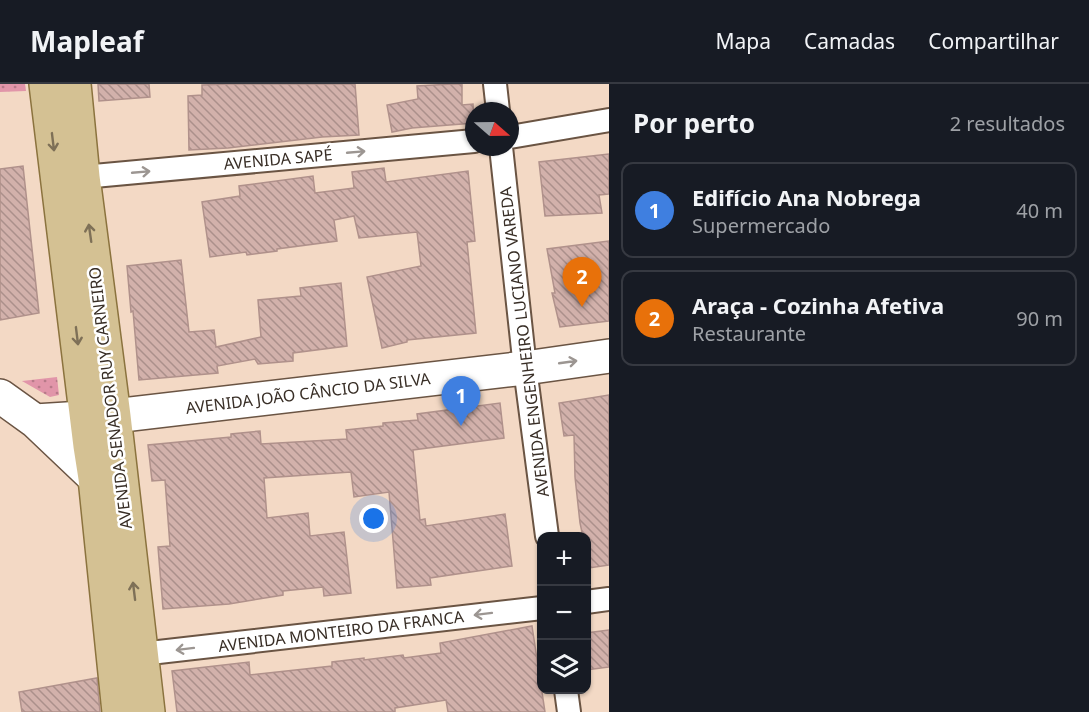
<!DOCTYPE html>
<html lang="pt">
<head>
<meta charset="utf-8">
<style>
  body { margin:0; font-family:"Noto Sans",sans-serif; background:#242831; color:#f1f3f6 }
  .controls { position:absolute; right:18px; bottom:18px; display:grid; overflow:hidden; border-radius:12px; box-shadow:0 2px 4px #0004 }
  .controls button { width:54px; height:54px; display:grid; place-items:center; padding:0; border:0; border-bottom:2px solid #363941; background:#171b24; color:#f1f3f6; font:30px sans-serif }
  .compass { position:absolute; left:465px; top:18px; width:54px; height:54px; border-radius:50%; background:#171b24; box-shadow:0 2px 4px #0004; rotate:110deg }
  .you { position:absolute; left:374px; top:435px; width:21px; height:21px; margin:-15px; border:4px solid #fff; border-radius:50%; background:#1a73e8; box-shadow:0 0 0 9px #1a73e833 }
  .badge { display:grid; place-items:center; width:39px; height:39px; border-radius:50%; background:#8c9099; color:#fff; font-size:20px; font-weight:700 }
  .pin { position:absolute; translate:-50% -50px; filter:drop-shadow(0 2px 3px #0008) }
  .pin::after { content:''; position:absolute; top:32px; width:21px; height:18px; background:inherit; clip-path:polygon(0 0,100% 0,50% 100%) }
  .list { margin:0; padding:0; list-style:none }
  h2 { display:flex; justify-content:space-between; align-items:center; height:78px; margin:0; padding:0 24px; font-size:26px }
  h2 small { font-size:20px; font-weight:400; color:#9ea1a6 }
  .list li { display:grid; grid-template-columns:39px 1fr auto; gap:18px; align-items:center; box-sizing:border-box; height:96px; margin:0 12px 12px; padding:0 12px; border:2px solid #363941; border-radius:12px }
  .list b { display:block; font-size:22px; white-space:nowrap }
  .list p { margin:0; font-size:20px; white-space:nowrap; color:#9ea1a6 }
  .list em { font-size:20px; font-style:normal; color:#9ea1a6 }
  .icon { flex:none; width:33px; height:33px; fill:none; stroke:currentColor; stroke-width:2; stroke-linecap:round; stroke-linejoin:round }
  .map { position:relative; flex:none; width:609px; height:628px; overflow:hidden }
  header { display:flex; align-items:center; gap:36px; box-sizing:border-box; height:84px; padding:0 30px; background:#171b24; border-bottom:2px solid #363941 }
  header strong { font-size:28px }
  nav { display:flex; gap:33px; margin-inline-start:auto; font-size:21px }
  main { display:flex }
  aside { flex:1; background:#171b24 }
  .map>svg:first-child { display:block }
  .garden { fill:url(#garden-dots) }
  .building { fill:url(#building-back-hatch); stroke:#b0918b; stroke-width:1.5 }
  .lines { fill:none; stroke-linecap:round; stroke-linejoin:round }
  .street-casing { stroke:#6a5443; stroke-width:26 }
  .secondary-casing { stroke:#6a5443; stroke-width:36 }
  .primary-casing { stroke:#8b733e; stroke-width:36 }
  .street { stroke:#fff; stroke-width:22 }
  .secondary { stroke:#fff; stroke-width:33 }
  .primary { stroke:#d4c193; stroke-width:33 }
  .oneway { stroke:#7e7057 }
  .oneway2 { stroke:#9c9692 }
  .labels { text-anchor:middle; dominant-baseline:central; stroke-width:5; stroke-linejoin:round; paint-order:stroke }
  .street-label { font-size:16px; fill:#382e26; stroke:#fff }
</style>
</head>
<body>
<header>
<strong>Mapleaf</strong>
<nav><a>Mapa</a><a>Camadas</a><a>Compartilhar</a></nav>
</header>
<main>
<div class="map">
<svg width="609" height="628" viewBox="0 0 609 628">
  <defs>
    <pattern id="garden-dots" width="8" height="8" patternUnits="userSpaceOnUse" patternTransform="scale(1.5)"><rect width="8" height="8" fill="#e195a9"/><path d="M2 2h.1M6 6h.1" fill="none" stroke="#b77a89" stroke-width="1.8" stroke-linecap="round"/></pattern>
    <pattern id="building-back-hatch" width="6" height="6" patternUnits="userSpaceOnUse" patternTransform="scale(1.5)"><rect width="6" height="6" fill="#d2b1ab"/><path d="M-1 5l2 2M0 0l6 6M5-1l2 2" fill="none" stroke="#ab908b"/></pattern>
  </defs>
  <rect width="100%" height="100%" fill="#f3d9c5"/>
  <path class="garden" d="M0 0H25L26 7 0 8Z
    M57 293 59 311 50 313 22 297Z"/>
  <path class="building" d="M98 0H149L150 13 99 17Z
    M229 0H355L359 51 322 53 228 64 189 66 188 12 202 11V1Z
    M452 0H462V21L473 20 474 39 412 44 392 48 387 21 418 15 417 2Z
    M609 70V110L599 111 602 129 545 132 539 78Z
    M23 82 39 229 0 236V85Z
    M384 84 386 98 468 87 475 157 467 158 476 249 407 256V258L382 264 367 193 421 182 417 148 359 154 354 132 334 136 337 157 277 165V167L247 171 246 168 210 173 202 118 240 112 239 102 313 92 315 109 354 104 352 88Z
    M609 157V237L560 243 552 209H555L547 165Z
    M181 176 189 248 214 246 216 263 261 253 258 216 301 212 300 204 341 199 347 262 293 269V277L258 280 255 275 217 282 218 289 139 296 133 227 131 228 127 182Z
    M609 311V481L589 484 586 453H583L580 439 575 393 574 351 564 352 559 319Z
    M500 319 504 354 413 366 420 436 425 435 426 442 505 430 512 482 430 494 431 501 397 504 389 408 354 413 351 388 264 394 267 434 308 429 310 452 344 448 351 509 324 512 323 503 283 507V511L229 520 163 525 158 463 170 462 165 396 152 397 148 361 231 353V350L260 347 261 360 347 355 346 346 383 342V339L418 336 417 330Z
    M532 542 545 628H448L446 616 395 624V628H177L172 587 249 578 250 591 332 582V578L364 574V576L403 571 404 574 441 569 440 559Z
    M609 546V583L586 586V549Z
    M97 594 100 628H22L19 608Z"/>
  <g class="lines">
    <g class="street-casing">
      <path id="street" d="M495 0 498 27
        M510 53 609 36
        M501 63 525 284 547 452
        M83 93 474 57
        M586 518 609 515
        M141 570 542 524
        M566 606 569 628"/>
    </g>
    <g class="secondary-casing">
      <path id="secondary" d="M0 312 35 337 95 394
        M35 337 114 332 525 284 609 272"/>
    </g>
    <g class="primary-casing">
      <path id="primary" d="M46 0 90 362 95 394 119 628
        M74 0 83 93 114 332 148 628"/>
    </g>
    <use href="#street" class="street"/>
    <use href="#secondary" class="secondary"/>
    <use href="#primary" class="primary"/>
  </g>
  <defs><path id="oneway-shaft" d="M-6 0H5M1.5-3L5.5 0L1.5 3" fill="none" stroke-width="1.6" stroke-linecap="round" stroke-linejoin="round" transform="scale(1.5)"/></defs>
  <g class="oneway">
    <use href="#oneway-shaft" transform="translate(53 58) rotate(83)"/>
    <use href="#oneway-shaft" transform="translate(90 149) rotate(-98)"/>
    <use href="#oneway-shaft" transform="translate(77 252) rotate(83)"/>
    <use href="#oneway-shaft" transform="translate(134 507) rotate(-97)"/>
  </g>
  <g class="oneway2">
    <use href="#oneway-shaft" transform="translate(356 68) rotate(-5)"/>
    <use href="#oneway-shaft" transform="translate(141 88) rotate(-5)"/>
    <use href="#oneway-shaft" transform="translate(568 278) rotate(-8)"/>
    <use href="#oneway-shaft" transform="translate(483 530) rotate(173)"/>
    <use href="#oneway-shaft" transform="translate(185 565) rotate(173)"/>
  </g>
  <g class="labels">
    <g class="street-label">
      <text transform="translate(278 75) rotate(-5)">AVENIDA SAPÉ</text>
      <text transform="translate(524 258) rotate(-97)">AVENIDA ENGENHEIRO LUCIANO VAREDA</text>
      <text transform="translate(308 309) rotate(-7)">AVENIDA JOÃO CÂNCIO DA SILVA</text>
      <text transform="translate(110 314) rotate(-97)">AVENIDA SENADOR RUY CARNEIRO</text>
      <text transform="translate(341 547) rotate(-7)">AVENIDA MONTEIRO DA FRANCA</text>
    </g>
  </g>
</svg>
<div class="controls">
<button>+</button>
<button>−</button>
<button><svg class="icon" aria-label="layers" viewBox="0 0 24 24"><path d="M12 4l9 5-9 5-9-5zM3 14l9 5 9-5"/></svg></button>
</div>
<svg class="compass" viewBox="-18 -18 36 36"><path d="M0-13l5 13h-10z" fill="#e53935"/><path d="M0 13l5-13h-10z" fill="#9ea1a6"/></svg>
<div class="you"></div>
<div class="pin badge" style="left:461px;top:342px;background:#3f7fe0">1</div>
<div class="pin badge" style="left:582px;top:223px;background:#e8710a">2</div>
</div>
<aside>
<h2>Por perto<small>2 resultados</small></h2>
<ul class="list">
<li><span class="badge" style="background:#3f7fe0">1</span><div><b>Edifício Ana Nobrega</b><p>Supermercado</p></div><em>40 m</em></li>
<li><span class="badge" style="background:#e8710a">2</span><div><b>Araça - Cozinha Afetiva</b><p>Restaurante</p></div><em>90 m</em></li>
</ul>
</aside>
</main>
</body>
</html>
